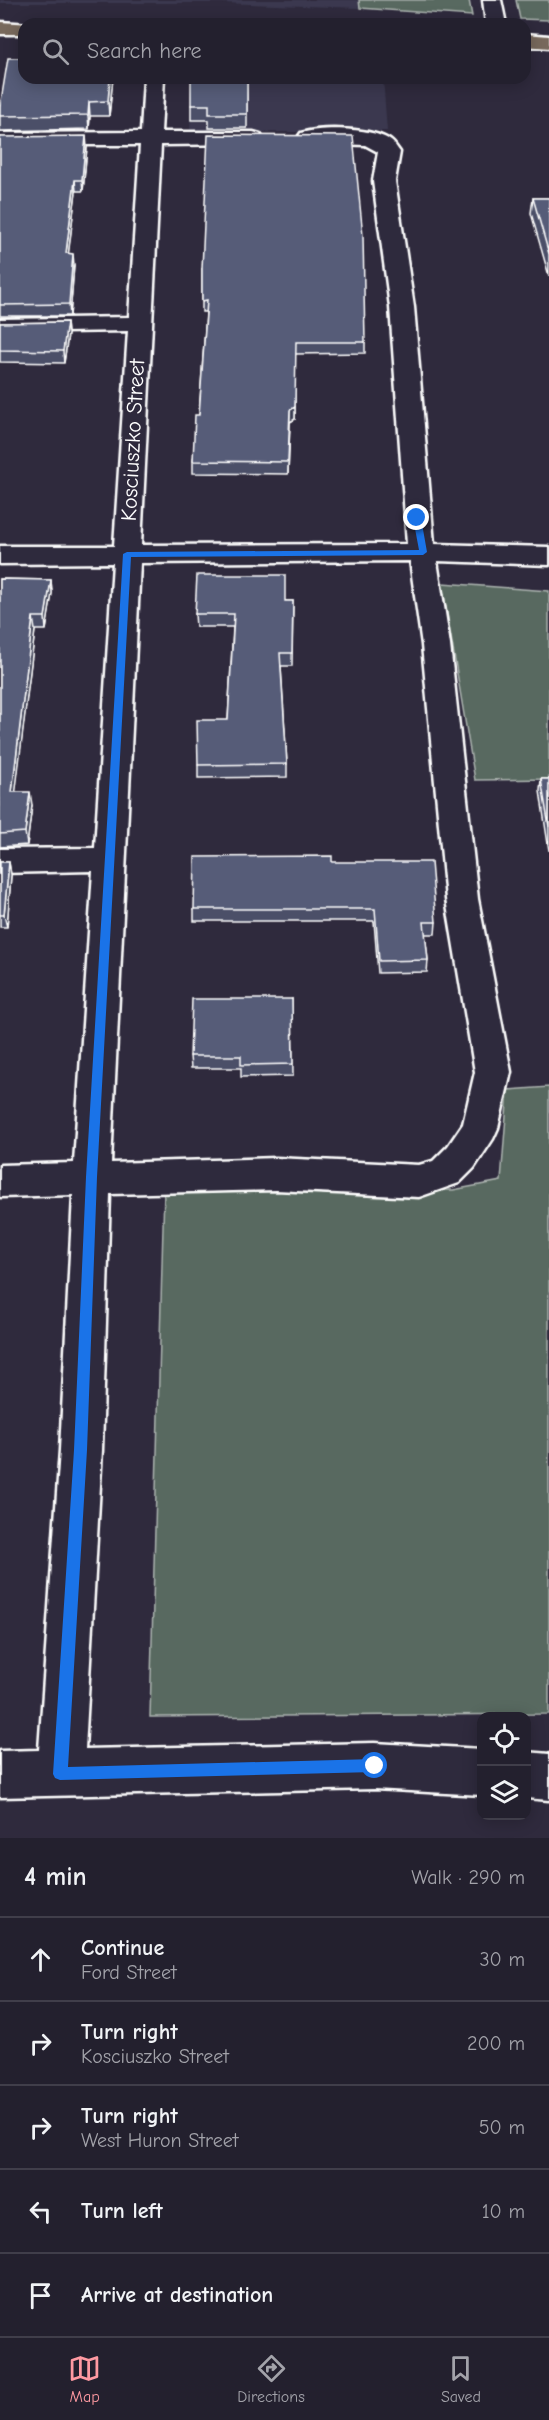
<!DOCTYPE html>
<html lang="en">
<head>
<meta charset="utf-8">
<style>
  body { margin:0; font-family:"Comic Neue",sans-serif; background:#2b2836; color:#f1f3f6 }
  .controls { position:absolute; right:18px; bottom:18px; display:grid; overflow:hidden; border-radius:12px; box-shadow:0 3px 15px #0003 }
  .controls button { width:54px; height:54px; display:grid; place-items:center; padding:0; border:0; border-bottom:2px solid #403e4a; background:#23202e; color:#f1f3f6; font:30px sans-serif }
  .stop { position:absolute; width:18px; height:18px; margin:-14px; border:4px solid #1a73e8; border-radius:50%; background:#fff }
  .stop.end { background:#1a73e8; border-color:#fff; box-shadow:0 2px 6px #0008 }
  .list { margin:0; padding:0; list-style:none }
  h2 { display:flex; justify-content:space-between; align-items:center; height:78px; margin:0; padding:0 24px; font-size:26px }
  h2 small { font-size:20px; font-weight:400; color:#a3a3aa }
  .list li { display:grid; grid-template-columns:39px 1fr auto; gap:18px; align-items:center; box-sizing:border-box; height:84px; padding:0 24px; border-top:2px solid #403e4a }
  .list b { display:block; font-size:22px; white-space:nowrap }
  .list p { margin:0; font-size:20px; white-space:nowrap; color:#a3a3aa }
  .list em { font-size:20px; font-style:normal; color:#a3a3aa }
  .icon { flex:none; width:33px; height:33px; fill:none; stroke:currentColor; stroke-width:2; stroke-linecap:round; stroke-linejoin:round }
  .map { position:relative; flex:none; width:549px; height:1838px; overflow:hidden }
  .search { position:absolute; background:#23202e; box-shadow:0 3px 15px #0003; left:18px; right:18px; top:18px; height:66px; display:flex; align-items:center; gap:15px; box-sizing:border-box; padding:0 21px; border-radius:18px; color:#a3a3aa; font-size:22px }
  .sheet { height:498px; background:#23202e }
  nav { display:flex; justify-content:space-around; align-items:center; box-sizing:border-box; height:84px; border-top:2px solid #403e4a; background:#23202e; font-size:16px; color:#a3a3aa }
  nav a { display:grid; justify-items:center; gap:3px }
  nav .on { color:#ff9aa2 }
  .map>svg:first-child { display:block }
  .built { fill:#3b394f }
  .green { fill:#596960; stroke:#acb4b0; stroke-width:1.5 }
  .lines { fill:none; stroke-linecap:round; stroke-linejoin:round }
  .minor-casing { stroke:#fff; stroke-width:5 }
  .major-casing { stroke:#fff; stroke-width:5 }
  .minor { fill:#2f2a3d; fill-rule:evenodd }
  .major { fill:#78695c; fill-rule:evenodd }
  .wall { fill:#4b4f67; stroke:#fff; stroke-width:1.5 }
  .shaded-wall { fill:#3d4054; stroke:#fff; stroke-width:1.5 }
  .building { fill:#575c78; stroke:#fff; stroke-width:1.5 }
  .route { fill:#1a73e8 }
  .labels { text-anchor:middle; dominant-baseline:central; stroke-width:4.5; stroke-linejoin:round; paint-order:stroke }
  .street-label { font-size:22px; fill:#fff; stroke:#2f2a3d }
</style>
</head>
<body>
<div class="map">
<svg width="549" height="1838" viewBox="0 0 549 1838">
  <rect width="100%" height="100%" fill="#2f2a3d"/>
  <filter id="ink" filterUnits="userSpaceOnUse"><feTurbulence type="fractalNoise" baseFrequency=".0167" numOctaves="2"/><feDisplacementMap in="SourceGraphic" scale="12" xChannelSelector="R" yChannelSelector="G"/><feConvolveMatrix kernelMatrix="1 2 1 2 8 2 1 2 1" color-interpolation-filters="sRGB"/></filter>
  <g filter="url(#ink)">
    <path class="built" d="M0 0H359L360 8 223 3H0Z
      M192 78H383L387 131 190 133Z"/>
    <path class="green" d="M359 0H469L472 16 360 8Z
      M516 0H549V20L520 19Z
      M442 583 549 591V779L475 780Z
      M549 1087V1714L150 1717 164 1190H453L501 1181 508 1090Z"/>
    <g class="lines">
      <g class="minor-casing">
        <path id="minor" d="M483 0H501L506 24H486Z
          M144 78H164L161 132H253L260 134 263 138 260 142 253 144 161 145 141 545 407 544 390 307 373 181 378 152 365 145 308 143 301 141 298 137 301 133C321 127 373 127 391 141 394 143 397 148 400 152L395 181 414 307 434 544 549 547V565L437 561 450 645 478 899 511 1072 498 1128 493 1139 474 1168 459 1183 419 1197 276 1190 110 1194 102 1450 85 1749 374 1743 482 1749V1795L374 1789 0 1797V1751L39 1750 60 1450 73 1195 0 1197V1165L74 1163 93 871 0 873V849L95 848 113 563 0 564V546H114L128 331 0 333V319L129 317 140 145H0V133L141 132ZM410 561 422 645 446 899 475 1072 463 1124 448 1146 433 1161 419 1165 276 1158 111 1163 140 563Z
          M526 1752 549 1754V1800L526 1798Z"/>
      </g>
      <g class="major-casing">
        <path id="major" d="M0 22 31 24H24V34H0Z
          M525 34 549 36V48L525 46Z"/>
      </g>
      <use href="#minor" class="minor"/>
      <use href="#major" class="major"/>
    </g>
    <path class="wall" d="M24 78H113L109 116H90L89 129 0 131V107Z
      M247 78V128H209V120H191V105Z
      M0 137 87 147 83 191H76L68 254 74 265 70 316H0Z
      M533 198H549V276L531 213Z
      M202 269 365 342V353L295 354V419L290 422 288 474 193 473V461L199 415 206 312H202Z
      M67 322 68 334 64 363 0 362V323Z
      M0 579 51 580 52 593 46 630H35L15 792 32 805 27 845 0 847Z
      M285 601H293L292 666H281L287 764V777L198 778V765L228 720 233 627H196L195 614Z
      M541 779H549V851L540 791Z
      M0 862H9L11 875 7 927H0Z
      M332 862 436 922 435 934H425L428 960 427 972 378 973 374 921H194V909Z
      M292 999 293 1076 241 1077V1068H191L190 1056Z"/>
    <path class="shaded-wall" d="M110 78H113L109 116 108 101Z
      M89 102 90 116 89 129 88 115Z
      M86 136 87 147 83 191 82 180Z
      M75 180 76 191 67 265 66 253Z
      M73 254 74 265 70 316 69 304Z
      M67 322 68 334 64 363 63 351Z
      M295 407V419L290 422 288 474 290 410Z
      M51 580 52 593 46 630 45 617Z
      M33 617 35 630 14 805 12 792Z
      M30 792 32 805 27 845 25 832Z
      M9 862 11 875 7 927 4 915Z"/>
    <path class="building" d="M8 58H24V78H110L108 101 89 102 88 115 0 116V107Z
      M191 78H247V114H209V105H191Z
      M208 135 353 136 363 236 365 342H296L295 407 290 410 288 462 193 461 195 415H199L207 300 202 301V269Z
      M86 136 82 180H75L66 253 73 254 69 304 0 305V137Z
      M533 198H549V254Z
      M67 322 63 351 0 350V323Z
      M197 575H285V601H293L292 653H280L287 764 198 765 197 720H228L234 614H195Z
      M0 579 51 580 45 617H33L12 792H30L25 832 0 834Z
      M541 779H549V827Z
      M332 856V862H431L436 922H424L428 960 379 961 375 909H194L195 857Z
      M0 862H9L4 915H0Z
      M192 999H292L293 1064 241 1065V1056H190Z"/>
  </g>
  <path class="route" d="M417 516 421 518 427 552 423 555 131 557 97 1177 87 1450 68 1767 375 1759 379 1761 381 1766 379 1770 375 1772 60 1780 55 1778 53 1774 74 1450 86 1177 123 554 127 552 419 550 413 518Z"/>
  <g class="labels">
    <g class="street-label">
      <text transform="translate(133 440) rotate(-87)">Kosciuszko Street</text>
    </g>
  </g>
</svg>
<div class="controls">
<button><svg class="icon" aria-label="locate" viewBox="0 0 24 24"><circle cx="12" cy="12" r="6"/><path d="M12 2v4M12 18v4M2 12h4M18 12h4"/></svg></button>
<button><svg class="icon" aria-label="layers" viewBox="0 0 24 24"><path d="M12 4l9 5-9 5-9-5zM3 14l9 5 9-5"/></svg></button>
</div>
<div class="stop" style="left:375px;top:1766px"></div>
<div class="stop end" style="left:417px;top:518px"></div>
<div class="search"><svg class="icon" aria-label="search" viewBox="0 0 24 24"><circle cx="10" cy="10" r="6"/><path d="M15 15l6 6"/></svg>Search here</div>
</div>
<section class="sheet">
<h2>4 min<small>Walk · 290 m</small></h2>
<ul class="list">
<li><svg class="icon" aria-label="ahead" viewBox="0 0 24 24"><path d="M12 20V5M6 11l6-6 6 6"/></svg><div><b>Continue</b><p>Ford Street</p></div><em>30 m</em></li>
<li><svg class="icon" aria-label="right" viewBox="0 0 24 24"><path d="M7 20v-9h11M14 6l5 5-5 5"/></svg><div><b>Turn right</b><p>Kosciuszko Street</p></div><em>200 m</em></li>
<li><svg class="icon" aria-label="right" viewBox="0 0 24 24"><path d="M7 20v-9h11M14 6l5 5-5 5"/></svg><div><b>Turn right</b><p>West Huron Street</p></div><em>50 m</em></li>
<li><svg class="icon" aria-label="left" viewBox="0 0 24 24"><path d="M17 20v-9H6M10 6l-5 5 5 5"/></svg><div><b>Turn left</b></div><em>10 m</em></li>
<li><svg class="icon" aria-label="arrive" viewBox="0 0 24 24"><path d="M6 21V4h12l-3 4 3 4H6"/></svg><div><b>Arrive at destination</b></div></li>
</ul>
</section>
<nav>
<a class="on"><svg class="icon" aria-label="map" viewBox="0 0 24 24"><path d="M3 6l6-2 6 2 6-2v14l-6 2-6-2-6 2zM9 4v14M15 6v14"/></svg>Map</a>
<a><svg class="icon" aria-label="directions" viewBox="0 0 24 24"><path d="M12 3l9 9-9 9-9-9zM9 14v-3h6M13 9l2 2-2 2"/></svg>Directions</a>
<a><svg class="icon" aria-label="saved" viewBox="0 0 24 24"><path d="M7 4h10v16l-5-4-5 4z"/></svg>Saved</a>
</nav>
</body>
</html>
